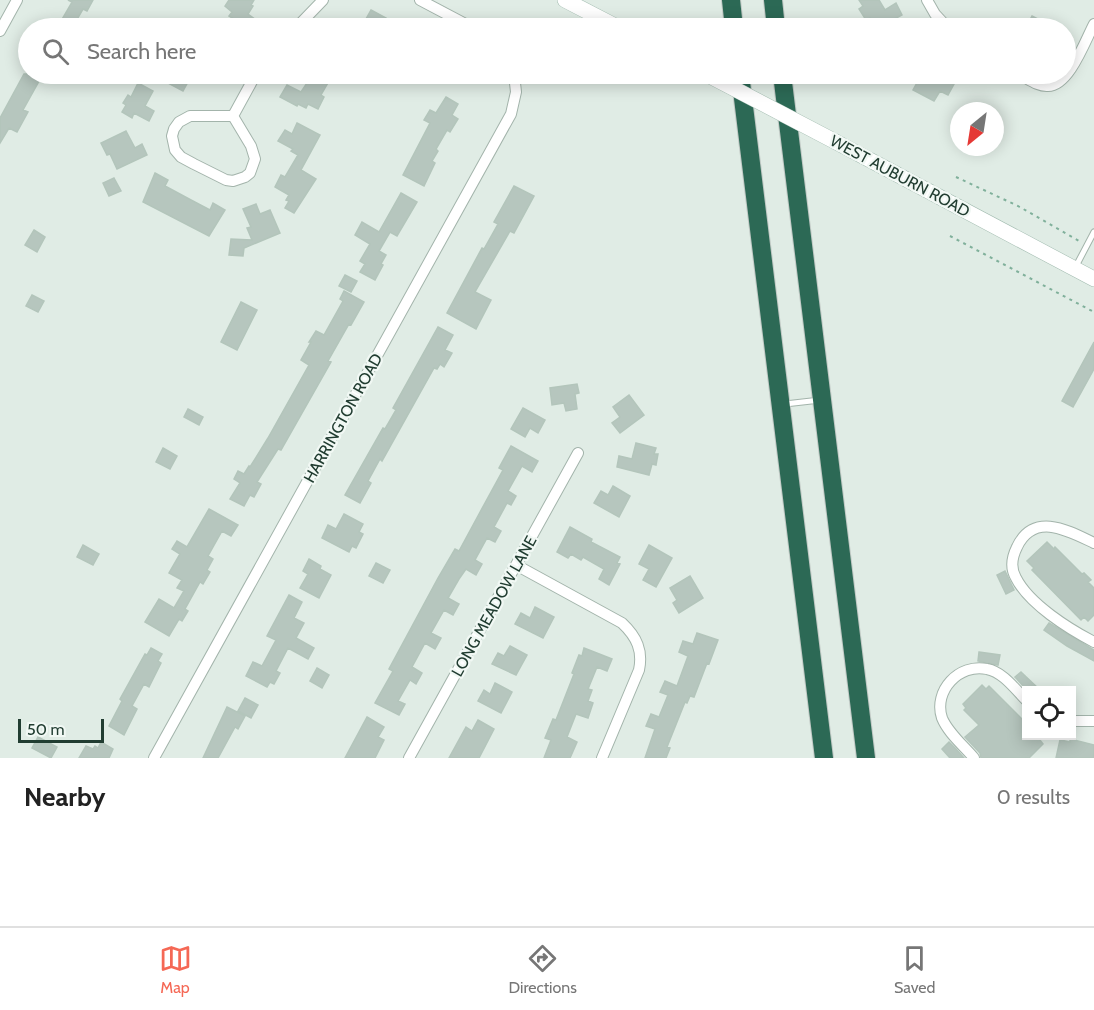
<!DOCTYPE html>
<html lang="en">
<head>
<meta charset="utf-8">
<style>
  body { margin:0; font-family:Cabin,sans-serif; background:#f2f2f2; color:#222 }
  .controls { position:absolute; right:18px; bottom:18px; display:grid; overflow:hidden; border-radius:0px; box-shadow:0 3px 15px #0003 }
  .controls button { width:54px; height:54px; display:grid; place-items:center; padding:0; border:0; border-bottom:2px solid #e0e0e0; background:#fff; color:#222; font:30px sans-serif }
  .compass { position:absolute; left:950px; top:102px; width:54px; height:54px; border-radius:50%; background:#fff; box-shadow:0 3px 15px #0003; rotate:210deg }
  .scale { position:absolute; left:18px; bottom:15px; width:86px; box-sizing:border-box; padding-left:6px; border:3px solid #213d31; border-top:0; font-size:16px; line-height:21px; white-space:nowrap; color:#213d31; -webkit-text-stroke:4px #f1f8f4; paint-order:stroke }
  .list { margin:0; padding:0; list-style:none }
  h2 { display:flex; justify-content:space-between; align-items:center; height:78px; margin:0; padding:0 24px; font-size:26px }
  h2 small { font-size:20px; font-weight:400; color:#767676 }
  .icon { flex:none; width:33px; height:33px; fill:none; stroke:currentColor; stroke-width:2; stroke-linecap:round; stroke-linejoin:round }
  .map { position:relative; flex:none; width:1094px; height:758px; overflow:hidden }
  .search { position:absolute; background:#fff; box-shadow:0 3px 15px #0003; left:18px; right:18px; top:18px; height:66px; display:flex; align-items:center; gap:15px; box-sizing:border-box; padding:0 21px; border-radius:33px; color:#767676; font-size:22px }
  .sheet { height:168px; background:#fff }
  nav { display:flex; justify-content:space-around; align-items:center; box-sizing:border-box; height:84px; border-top:2px solid #e0e0e0; background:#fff; font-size:16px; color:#767676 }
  nav a { display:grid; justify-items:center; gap:3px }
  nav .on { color:#f56855 }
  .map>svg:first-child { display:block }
  .building { fill:#b6c6be; stroke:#b3c5bb; stroke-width:1.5 }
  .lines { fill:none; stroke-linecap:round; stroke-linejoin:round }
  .service-casing { stroke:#a3b4ab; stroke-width:7 }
  .minor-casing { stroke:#a3b4ab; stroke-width:12 }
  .secondary-casing { stroke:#a1bbaf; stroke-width:16 }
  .motorway-casing { stroke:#c1c9c5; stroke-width:20 }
  .path { stroke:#80b09b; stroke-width:2; stroke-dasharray:3 4.5; stroke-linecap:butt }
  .service { stroke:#fff; stroke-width:5 }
  .minor { stroke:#fff; stroke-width:10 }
  .secondary { stroke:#fff; stroke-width:15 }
  .motorway { stroke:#2c6955; stroke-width:18 }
  .secondary-bridge-casing { stroke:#a1bbaf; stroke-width:16; stroke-linecap:butt }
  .secondary-bridge { stroke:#fff; stroke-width:15 }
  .labels { text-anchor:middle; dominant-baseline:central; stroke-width:4.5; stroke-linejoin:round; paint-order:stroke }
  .street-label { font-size:16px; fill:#213d31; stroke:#f1f8f4 }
</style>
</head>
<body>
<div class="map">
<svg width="1094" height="758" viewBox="0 0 1094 758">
  <rect width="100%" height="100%" fill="#e0ece5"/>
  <path class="building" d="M68 0H93L87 11 83 9 72 28H57L72 2Z
    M229 0H254L251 5 253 6 248 14 259 22 255 28H231L237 21 229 16 232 12 225 6Z
    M859 0H879L885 10 896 3 902 15 889 22 888 20 876 27 870 18 866 20 859 9 863 6Z
    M371 10 386 18 380 28H361Z
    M1032 16 1055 28H1026Z
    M24 74H43L23 110 28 112 17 132 9 128 0 143V118Z
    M170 74H177L189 80 183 91 166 82Z
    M313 74H333L321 95 324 97 318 109 308 104 306 108 298 104 297 106 280 97 287 85 301 92Z
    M922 74 936 80 938 75 954 84 948 95 940 91 934 101 913 90Z
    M138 83 153 91 145 106 154 111 149 121 134 113 132 118 122 112 126 105 123 103 128 95 131 97Z
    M446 97 458 104 452 115 458 119 450 132 447 130 436 149 438 151 432 161 435 163 424 186 403 175 430 123 424 120 430 110 436 113Z
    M297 123 320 135 301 170 316 179 294 213 285 208 289 201 286 200 289 195 275 187 281 175 285 177 298 155 291 151 293 149 278 141 285 130 292 134Z
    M126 131 135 148 142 144 147 155 117 169 110 154 107 155 101 143Z
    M155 173 168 180 165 186 191 200 210 210 213 203 225 210 209 236 143 202Z
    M114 178 121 191 109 196 103 183Z
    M514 186 534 196 514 233 510 231 475 292 491 300 476 329 447 313 482 248 484 249 498 224 494 222Z
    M401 193 417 202 397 236 390 232 379 251 386 255 381 264 383 265 375 280 360 272 365 264 360 261 370 244 355 235 362 222 379 232Z
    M256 204 260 214 270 210 280 233 244 248 243 256 229 255 231 239 252 240 247 228 251 227 243 209Z
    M34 230 45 237 37 252 25 245Z
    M345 275 357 281 351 292 339 286Z
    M344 291 364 302 351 325 349 324 328 361 331 362 281 450 278 449 257 482 261 484 254 497 250 495 244 506 230 499 240 483 234 479 238 471 244 474 249 466 250 467 268 438 309 365 301 360 311 342H309L316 331 324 335 343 301 340 299Z
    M32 295 44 301 38 312 26 306Z
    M241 302 257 310 237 350 221 342Z
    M438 327 453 335 445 350 452 353 444 367 440 364 437 369 434 368 382 461 380 459 368 481 371 483 360 503 345 495 383 428 385 429 396 410 393 408Z
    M1094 342V369L1073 407 1062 401Z
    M577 384 579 393 575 394 577 409 566 411 564 403 552 405 550 388Z
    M629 395 644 415 620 433 612 423 620 417 613 407Z
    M523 408 545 420 538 433 530 428 525 437 511 429Z
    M188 409 203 417 199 425 184 417Z
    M636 443 656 448 654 454H658L656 465 652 464 649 475 617 467 619 456 632 459Z
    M511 446 538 461 532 472 522 466 508 491 516 496 511 505 507 503 494 527 501 531 495 542 487 538 475 560 482 564 476 575 466 569 459 579 448 598 459 604 453 615 444 610 431 633 441 638 435 649 425 643 412 667 422 673 416 684 410 680 398 701 405 704 399 715 375 703 393 671 389 669 438 578 455 549 459 551 479 514 503 470 499 468Z
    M163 448 177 456 170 469 156 462Z
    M613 486 630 496 619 517 594 503 601 491 608 495Z
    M209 509 238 525 231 536 222 531 208 556 213 559 207 570 210 572 203 584 200 582 185 609 188 611 182 621 179 619 169 636 145 622 159 599 174 608 184 591 177 588 182 580 169 573 180 554 172 549 177 541 187 547Z
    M344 514 363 524 359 532 363 534 356 548 352 546 349 552 322 538 328 525 336 529Z
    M570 527 592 539 591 542 620 557 617 563 620 564 609 585 599 579 604 569 583 557 581 560 571 554 568 558 557 552Z
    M1047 542 1054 549 1055 547 1082 574 1084 573 1091 580 1088 582 1094 588V615L1088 621 1084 617 1081 620 1032 570 1034 568 1027 561Z
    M83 545 99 554 93 565 77 557Z
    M649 545 672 558 656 587 643 580 649 569 639 564Z
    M309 559 321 566 320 569 331 575 319 598 300 588 308 574 303 571Z
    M376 563 390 570 383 583 369 576Z
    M1005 571 1014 590 1006 594 997 575Z
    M690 576 703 598 679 613 673 603 677 600 670 588Z
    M289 595 302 602 294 618 304 623 296 638 314 648 308 659 288 648 276 671 280 673 274 684 270 682 267 687 246 676 253 662 262 666 276 640 267 636Z
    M535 607 554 617 543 638 515 624 521 613 530 618Z
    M1049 623 1094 650V661L1067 646 1044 630Z
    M697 633 718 640 709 664 707 663 694 697 690 696 687 703 685 702 667 747 670 748 666 758H645L655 729 646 726 651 714 659 717 668 695 660 692 665 681 677 686 688 656 679 652 683 641 693 644Z
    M510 646 527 655 516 675 492 664 498 653 504 656Z
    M151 648 162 654 158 661 161 663 149 687 144 684 132 706 137 709 124 735 109 726 122 701 120 699 145 654 147 655Z
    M584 648 612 659 607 671 597 667 588 689 592 690 588 701 593 703 588 718 576 714 567 737 577 742 570 758H544L551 740 545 738 553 719 556 720 574 674 572 673 579 655 582 656Z
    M979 652 1000 655 998 665 978 661Z
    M317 668 329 675 322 688 310 681Z
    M1021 672 1040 690H1027L1015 677Z
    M495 683 512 692 501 713 478 701 484 690 490 694Z
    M982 685 986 689 989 686 1026 723V735H1036L1043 744 1029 758H981L980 753 965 737 979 725 964 710 966 708 963 704Z
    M245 698 258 705 251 718 238 711Z
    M227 707 245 716 238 729 235 727 218 758H203Z
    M367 717 384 727 378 737 384 740 375 758H345Z
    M478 720 494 729 479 758H449L466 727 472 731Z
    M38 737 57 747 51 758 32 748Z
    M1070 739 1094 745V758H1056L1060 740 1070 742Z
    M101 742 113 749 109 758H79L86 746 93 749 95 746 98 748Z
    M949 742 956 749 964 758H950L942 749Z"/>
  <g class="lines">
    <g class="service-casing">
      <path id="service" d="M1075 268 1094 232
        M785 404 820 400"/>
    </g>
    <g class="minor-casing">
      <path id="minor" d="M420 0 473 28
        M927 0 935 14 948 28
        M296 28 323 0
        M0 31 17 0
        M1018 74C1027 78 1038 87 1048 86 1069 86 1085 41 1094 24
        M190 116H233L251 146 255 159 250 173 245 177 233 181 226 180 194 164 181 157 175 150 172 136 174 129 179 122Z
        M233 116 256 74
        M1094 543C1069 531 1034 511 1017 547 1012 557 1010 568 1016 578 1029 604 1069 629 1094 642
        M516 565 622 623C637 637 643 651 639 670L602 758
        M1072 721H1094
        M154 758 511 114 516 92 514 74
        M409 758 578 453
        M974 758C964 746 948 733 942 718 933 691 959 663 987 669 1003 672 1015 689 1026 700"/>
    </g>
    <g class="secondary-casing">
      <path id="secondary" d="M565 0 619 28
        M836 142 1094 279"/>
    </g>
    <g class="motorway-casing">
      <path id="motorway" d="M731 0 734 28
        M773 0 776 28
        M740 74 824 758
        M782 74 866 758"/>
    </g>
    <path class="path" d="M956 177 1018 206 1081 242
      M950 236 1094 312"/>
    <use href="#service" class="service"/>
    <use href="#minor" class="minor"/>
    <use href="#secondary" class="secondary"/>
    <use href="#motorway" class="motorway"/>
    <g class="secondary-bridge-casing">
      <path id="secondary-bridge" d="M706 74 836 142"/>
    </g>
    <use href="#secondary-bridge" class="secondary-bridge"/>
  </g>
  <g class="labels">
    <g class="street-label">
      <text transform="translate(900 176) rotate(28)">WEST AUBURN ROAD</text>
      <text transform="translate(343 418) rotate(-61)">HARRINGTON ROAD</text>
      <text transform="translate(494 606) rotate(-61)">LONG MEADOW LANE</text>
    </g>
  </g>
</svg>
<div class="controls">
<button><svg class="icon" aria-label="locate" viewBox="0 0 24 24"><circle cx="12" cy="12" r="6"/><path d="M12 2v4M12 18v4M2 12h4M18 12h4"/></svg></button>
</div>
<svg class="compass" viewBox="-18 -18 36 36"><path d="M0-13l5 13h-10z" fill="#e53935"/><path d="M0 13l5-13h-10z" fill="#767676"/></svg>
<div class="scale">50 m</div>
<div class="search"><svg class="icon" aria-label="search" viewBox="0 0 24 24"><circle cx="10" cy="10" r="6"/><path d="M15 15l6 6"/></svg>Search here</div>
</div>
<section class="sheet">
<h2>Nearby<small>0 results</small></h2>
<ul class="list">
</ul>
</section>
<nav>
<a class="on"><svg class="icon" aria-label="map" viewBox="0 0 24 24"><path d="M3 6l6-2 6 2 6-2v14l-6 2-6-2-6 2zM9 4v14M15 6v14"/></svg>Map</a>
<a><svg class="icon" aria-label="directions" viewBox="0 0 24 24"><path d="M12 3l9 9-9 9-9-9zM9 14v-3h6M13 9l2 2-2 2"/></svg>Directions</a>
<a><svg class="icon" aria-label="saved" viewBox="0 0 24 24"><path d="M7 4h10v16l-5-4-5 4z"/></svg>Saved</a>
</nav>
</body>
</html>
